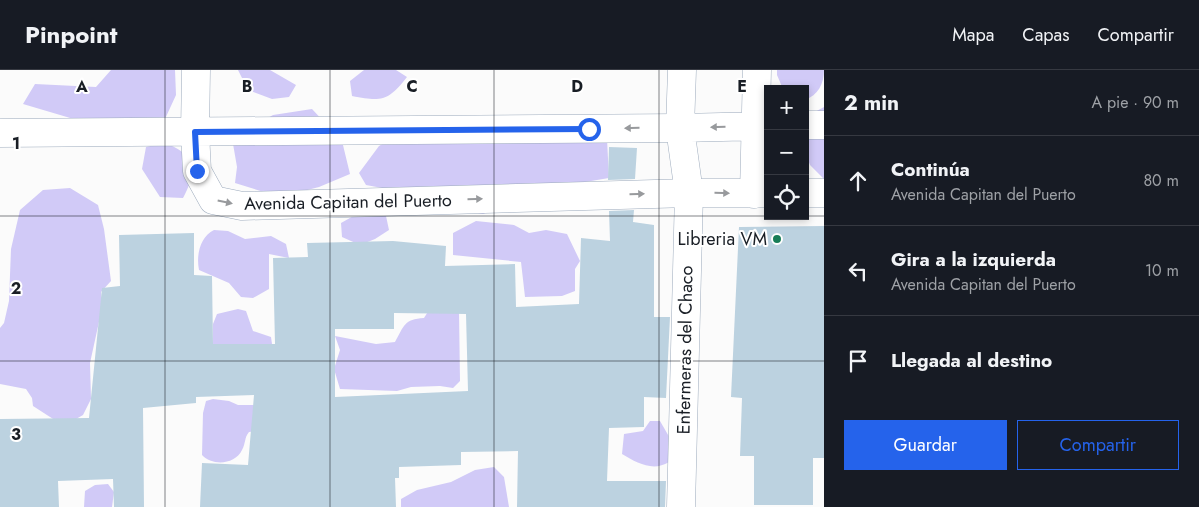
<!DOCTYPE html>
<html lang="es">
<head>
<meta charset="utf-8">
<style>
  body { margin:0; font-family:Jost,sans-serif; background:#242831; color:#f1f3f6 }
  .controls { position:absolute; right:15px; top:15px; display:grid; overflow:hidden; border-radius:0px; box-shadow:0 2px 8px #0003 }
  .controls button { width:45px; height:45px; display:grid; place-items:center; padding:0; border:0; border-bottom:1px solid #363941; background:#171b24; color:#f1f3f6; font:25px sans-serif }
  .stop { position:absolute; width:15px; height:15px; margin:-11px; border:4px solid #2563eb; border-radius:50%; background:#fff }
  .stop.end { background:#2563eb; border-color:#fff; box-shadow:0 1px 5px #0008 }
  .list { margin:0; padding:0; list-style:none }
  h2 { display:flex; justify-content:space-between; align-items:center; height:65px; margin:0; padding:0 20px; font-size:21px }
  h2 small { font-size:16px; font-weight:400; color:#9ea1a6 }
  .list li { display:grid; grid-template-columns:32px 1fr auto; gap:15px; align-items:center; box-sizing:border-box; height:90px; padding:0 20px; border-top:1px solid #363941 }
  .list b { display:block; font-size:19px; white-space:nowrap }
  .list p { margin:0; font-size:16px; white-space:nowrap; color:#9ea1a6 }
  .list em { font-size:16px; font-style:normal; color:#9ea1a6 }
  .actions { display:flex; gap:10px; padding:15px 20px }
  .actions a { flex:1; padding:11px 0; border:1px solid #2563eb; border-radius:0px; text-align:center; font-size:18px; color:#2563eb }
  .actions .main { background:#2563eb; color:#fff }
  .icon { flex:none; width:28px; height:28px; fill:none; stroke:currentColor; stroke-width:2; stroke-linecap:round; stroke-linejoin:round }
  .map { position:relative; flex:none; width:824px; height:437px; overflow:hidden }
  header { display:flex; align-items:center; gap:30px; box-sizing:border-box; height:70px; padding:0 25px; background:#171b24; border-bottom:1px solid #363941 }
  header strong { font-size:24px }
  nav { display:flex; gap:28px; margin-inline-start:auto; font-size:18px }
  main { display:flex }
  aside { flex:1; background:#171b24 }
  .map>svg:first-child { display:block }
  .green { fill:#d1caf7 }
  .building { fill:#bcd2e0; fill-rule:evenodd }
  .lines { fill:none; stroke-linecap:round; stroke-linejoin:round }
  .street-casing { stroke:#9dabbd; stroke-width:29 }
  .secondary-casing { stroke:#9dabbd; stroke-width:29 }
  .street { stroke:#fff; stroke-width:28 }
  .secondary { stroke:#fff; stroke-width:28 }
  .oneway { fill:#989a9d }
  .route { stroke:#2563eb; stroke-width:6 }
  .grid { fill:none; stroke:#191e25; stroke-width:1; stroke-opacity:0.55 }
  .poi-dot { fill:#177d57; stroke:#fff; stroke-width:2 }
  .labels { text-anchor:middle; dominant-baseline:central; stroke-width:4; stroke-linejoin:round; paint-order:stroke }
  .street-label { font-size:18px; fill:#191e25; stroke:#fff }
  .poi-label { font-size:18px; fill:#191e25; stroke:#fff; text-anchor:end }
  .grid-label { font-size:16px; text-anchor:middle; font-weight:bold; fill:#191e25; stroke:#fff; stroke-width:4; stroke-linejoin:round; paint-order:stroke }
</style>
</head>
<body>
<header>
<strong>Pinpoint</strong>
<nav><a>Mapa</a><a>Capas</a><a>Compartir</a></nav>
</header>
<main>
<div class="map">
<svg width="824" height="437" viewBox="0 0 824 437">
  <rect width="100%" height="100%" fill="#fbfbfb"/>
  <path class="green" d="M111 0H175L176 25 165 49 77 50 23 34 35 14 96 17Z
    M238 0H270L296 15 289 27 272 29 248 20Z
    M364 0H396L407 7C388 31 382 32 352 26L350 11Z
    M777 0H824C824 14 818 25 805 30V19H783L777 5Z
    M824 37V109L810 95 805 82V56L813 43Z
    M312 39 342 71 350 104 319 117 280 127 235 113 237 97 232 68 273 45Z
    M391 69H607L609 108 585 112 542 138 522 127 483 144 461 140 393 120 366 115 359 103 379 76Z
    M164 73C195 83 198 101 183 128L160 127 142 99 146 77Z
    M70 118 98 135 104 159 111 211 101 222 102 238 90 293 91 329 83 345 64 356 33 336 32 328 26 319 0 314V258L4 253 9 231 11 179 20 140 43 120Z
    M380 139 386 146 389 160 375 169 360 175 342 167 341 153 357 144Z
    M476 151 514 155 529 163 546 160 567 164 580 191 575 199V221L562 226 525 227 521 192 453 185V163Z
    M214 160 228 161 245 169 271 166 286 174 289 188 269 184V219L253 228 241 227 229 213 199 200C196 185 200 167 214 160Z
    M434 232 459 241 460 311 453 318 440 316 411 317 397 321 340 319 334 299 340 280 335 266 376 274 395 272C404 256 404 249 424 248Z
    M238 239 246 241 253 261 271 267 272 274 235 292V274H213V254L217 244Z
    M213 329 229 331 238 335H263L266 360 249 362C244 368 246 373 242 380 235 395 212 396 202 385L203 343 206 331Z
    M650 351H660L671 370 669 392C653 402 637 393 622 384L624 364 643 361Z
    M494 397 504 407 509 437H401V429L417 420 451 412 475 400Z
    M108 414 114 422 112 437H84L85 421 95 415Z"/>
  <path class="building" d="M609 77 637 78 635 109 608 110Z
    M634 140 633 152 654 155V247H670L666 328 644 327V357L609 358 607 411H666L665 437H517L518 381 461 382V395L399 397V408H395L396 437H200L202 393 248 395 254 325 196 327V333L143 338 144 437H114L113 409 58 411 59 437H0V349L89 348 102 218 120 216 119 165 194 163V205L212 206 213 274H275L273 188 308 187 307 173 393 171 446 176 445 196 515 194 516 237 579 234 581 168 610 171 609 141ZM394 243 466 244 468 321 335 327V259H394Z
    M824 156V388H813V435H754V386H740L742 328 731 327 739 157Z"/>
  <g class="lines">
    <g class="street-casing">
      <path id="street" d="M196 0 195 63 197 101 213 130 242 136 689 123
        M0 63 680 58"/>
    </g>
    <g class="secondary-casing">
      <path id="secondary" d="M805 55H824
        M680 58 768 56
        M689 123H768
        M805 123H824
        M754 124 757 0
        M681 437 689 123 680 58 682 0"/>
    </g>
    <use href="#street" class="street"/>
    <use href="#secondary" class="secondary"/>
  </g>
  <defs><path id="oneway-solid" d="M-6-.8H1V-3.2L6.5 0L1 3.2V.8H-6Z" transform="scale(1.25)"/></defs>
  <g class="oneway">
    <use href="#oneway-solid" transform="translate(718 57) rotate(179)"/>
    <use href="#oneway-solid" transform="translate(632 58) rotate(179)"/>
    <use href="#oneway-solid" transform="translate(722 123) rotate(1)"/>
    <use href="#oneway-solid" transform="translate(637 124) rotate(-2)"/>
    <use href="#oneway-solid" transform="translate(475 129) rotate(-2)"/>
    <use href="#oneway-solid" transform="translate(225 132) rotate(12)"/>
  </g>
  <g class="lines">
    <path class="route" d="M197 101 195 62 589 59"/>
  </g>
  <path class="grid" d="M165 0V437M330 0V437M494 0V437M659 0V437M0 146H768M805 146H824M0 291H824"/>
  <circle class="poi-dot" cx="777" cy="169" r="5"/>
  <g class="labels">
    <g class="street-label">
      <text transform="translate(348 132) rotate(-1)">Avenida Capitan del Puerto</text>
      <text transform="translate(685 280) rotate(-89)">Enfermeras del Chaco</text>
    </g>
    <g class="poi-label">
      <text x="767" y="169">Libreria VM</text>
    </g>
  </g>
  <g class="grid-label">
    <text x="82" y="22">A</text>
    <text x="247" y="22">B</text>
    <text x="412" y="22">C</text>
    <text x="577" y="22">D</text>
    <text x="742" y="22">E</text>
    <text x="16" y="79">1</text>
    <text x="16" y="224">2</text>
    <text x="16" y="370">3</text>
  </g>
</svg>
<div class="controls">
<button>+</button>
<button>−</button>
<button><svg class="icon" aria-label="locate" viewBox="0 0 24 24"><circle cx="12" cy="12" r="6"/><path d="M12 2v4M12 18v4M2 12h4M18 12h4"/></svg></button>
</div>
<div class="stop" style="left:589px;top:59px"></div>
<div class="stop end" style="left:197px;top:101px"></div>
</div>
<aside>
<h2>2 min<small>A pie · 90 m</small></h2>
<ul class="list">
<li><svg class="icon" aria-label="ahead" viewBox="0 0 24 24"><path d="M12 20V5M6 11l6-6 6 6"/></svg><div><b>Continúa</b><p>Avenida Capitan del Puerto</p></div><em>80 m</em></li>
<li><svg class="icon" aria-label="left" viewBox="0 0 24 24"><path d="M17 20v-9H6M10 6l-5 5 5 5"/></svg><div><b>Gira a la izquierda</b><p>Avenida Capitan del Puerto</p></div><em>10 m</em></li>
<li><svg class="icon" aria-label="arrive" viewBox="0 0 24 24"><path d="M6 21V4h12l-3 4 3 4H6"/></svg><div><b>Llegada al destino</b></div></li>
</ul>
<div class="actions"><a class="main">Guardar</a><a>Compartir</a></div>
</aside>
</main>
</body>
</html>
